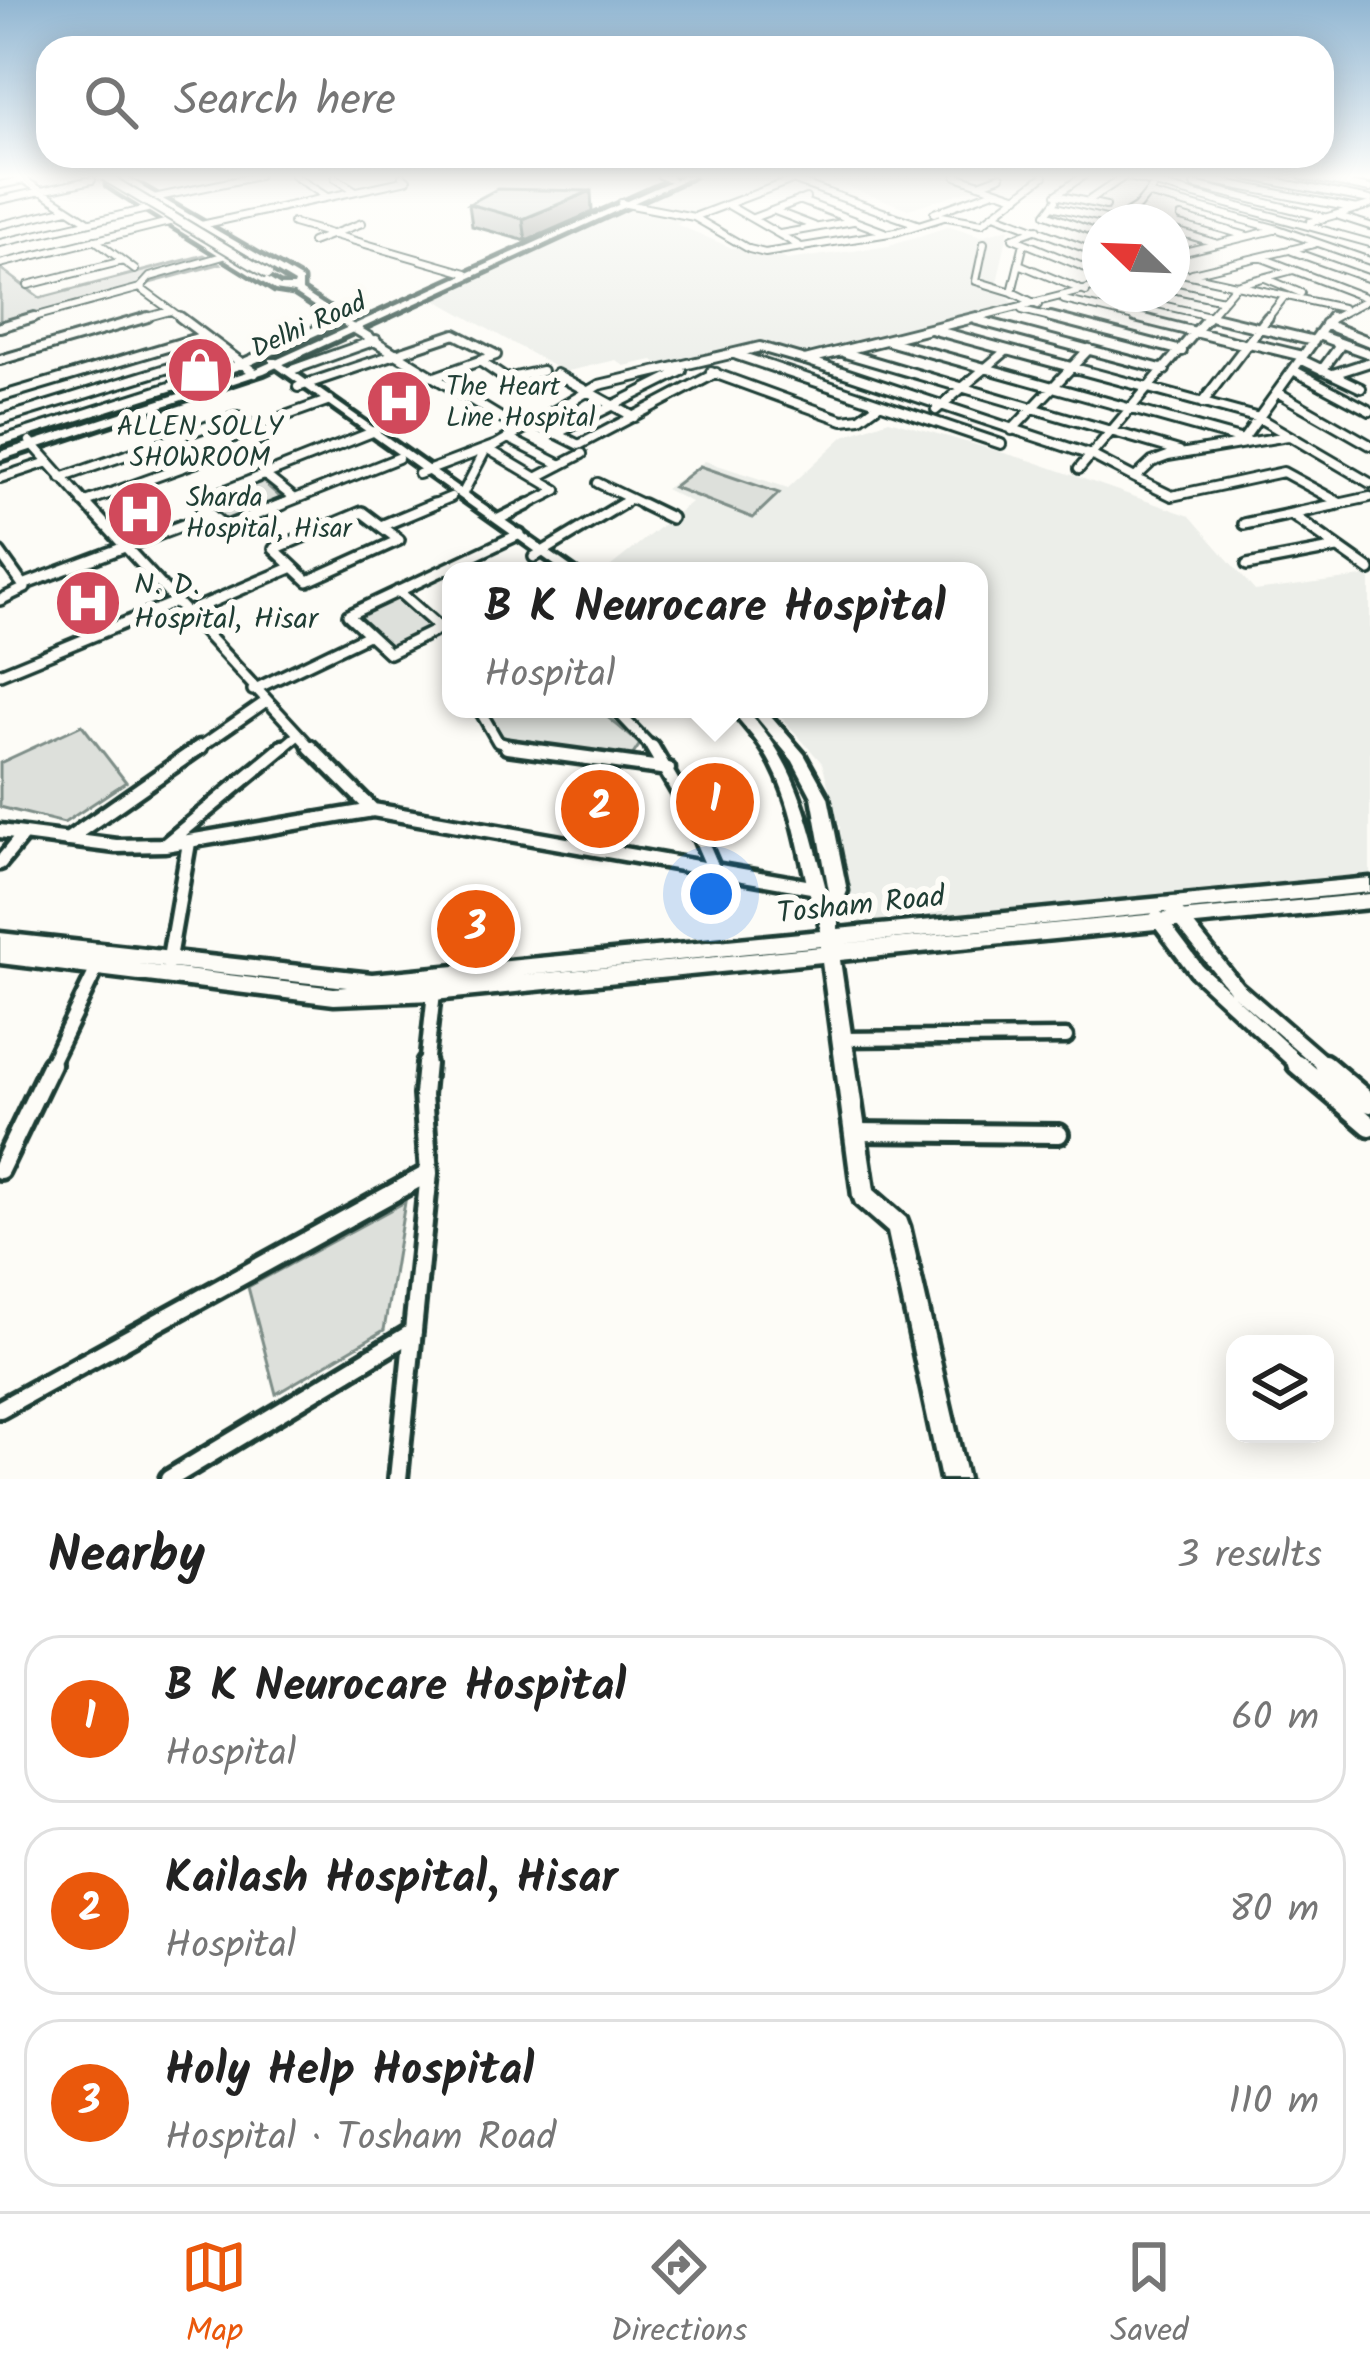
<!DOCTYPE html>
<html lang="en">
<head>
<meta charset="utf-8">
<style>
  body { margin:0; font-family:Kalam,sans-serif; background:#f6f6f6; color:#222 }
  .controls { position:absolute; right:36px; bottom:36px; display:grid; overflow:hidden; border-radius:24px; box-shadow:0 6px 30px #0003 }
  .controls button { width:108px; height:108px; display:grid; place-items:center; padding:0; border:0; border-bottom:3px solid #e0e0e0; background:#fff; color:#222; font:60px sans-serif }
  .compass { position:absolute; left:1082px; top:204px; width:108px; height:108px; border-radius:50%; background:#fff; box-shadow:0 6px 30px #0003; rotate:293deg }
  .you { position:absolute; left:711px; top:894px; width:42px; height:42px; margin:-30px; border:9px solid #fff; border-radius:50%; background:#1a73e8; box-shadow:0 0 0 18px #1a73e833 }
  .badge { display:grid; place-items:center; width:78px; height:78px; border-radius:50%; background:#ea580c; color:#fff; font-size:39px; font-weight:700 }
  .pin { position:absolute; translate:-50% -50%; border:6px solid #fff; box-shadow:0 3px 12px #0006 }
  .popup { position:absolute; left:442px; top:562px; width:546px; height:156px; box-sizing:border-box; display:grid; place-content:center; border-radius:24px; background:#fff; filter:drop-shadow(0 3px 9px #0005); font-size:39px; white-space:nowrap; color:#767676 }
  .popup b { font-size:45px; color:#222 }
  .popup::after { content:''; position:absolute; left:50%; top:100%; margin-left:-24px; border:24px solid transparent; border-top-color:#fff }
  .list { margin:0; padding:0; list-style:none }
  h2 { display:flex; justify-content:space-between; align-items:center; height:156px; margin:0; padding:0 48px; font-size:51px }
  h2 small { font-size:39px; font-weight:400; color:#767676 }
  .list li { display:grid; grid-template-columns:78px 1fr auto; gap:36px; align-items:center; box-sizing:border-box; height:168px; margin:0 24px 24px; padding:0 24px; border:3px solid #e0e0e0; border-radius:36px }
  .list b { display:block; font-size:45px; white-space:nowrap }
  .list p { margin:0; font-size:39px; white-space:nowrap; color:#767676 }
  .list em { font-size:39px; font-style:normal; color:#767676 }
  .icon { flex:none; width:66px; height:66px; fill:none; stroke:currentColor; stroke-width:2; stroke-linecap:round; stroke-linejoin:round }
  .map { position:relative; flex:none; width:1370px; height:1479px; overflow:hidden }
  .search { position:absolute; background:#fff; box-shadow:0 6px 30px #0003; left:36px; right:36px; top:36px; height:132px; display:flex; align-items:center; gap:30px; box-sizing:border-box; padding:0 42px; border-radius:36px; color:#767676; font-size:45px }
  .sheet { height:732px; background:#fff }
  nav { display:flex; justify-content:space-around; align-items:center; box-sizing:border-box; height:168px; border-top:3px solid #e0e0e0; background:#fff; font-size:33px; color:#767676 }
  nav a { display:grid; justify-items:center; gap:6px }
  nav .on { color:#ea580c }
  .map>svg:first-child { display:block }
  .built { fill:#eceee9 }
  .green { fill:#dde0db; stroke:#7e8e88; stroke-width:3 }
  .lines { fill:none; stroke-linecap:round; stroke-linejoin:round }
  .secondary-tunnel { stroke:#d1d6d0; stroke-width:8; stroke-dasharray:8 4.5; stroke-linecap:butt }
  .minor-far4-casing { stroke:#1f3d34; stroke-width:10 }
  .minor-far3-casing { stroke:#1f3d34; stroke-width:14 }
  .minor-far2-casing { stroke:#1f3d34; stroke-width:16 }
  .minor-far1-casing { stroke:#1f3d34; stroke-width:21 }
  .minor-casing { stroke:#1f3d34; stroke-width:26 }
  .tertiary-far1-casing { stroke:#1f3d34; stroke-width:22 }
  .tertiary-casing { stroke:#1f3d34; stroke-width:27 }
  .secondary-casing { stroke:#1f3d34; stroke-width:9 }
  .primary-casing { stroke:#1f3d34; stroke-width:10 }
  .minor-far4 { stroke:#fdfcf7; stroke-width:6 }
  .minor-far3 { stroke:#fdfcf7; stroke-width:8 }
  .minor-far2 { stroke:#fdfcf7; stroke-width:9 }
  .minor-far1 { stroke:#fdfcf7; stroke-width:12 }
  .minor { stroke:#fdfcf7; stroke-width:16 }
  .tertiary-far1 { stroke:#fdfcf7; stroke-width:14 }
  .tertiary { stroke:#fdfcf7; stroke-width:18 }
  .secondary { fill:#fdfcf7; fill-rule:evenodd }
  .primary { fill:#fdfcf7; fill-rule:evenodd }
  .secondary-bridge-casing { stroke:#1f3d34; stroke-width:12; stroke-linecap:butt }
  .secondary-bridge { stroke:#fdfcf7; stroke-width:8 }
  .wall { fill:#aab0ab; stroke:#1f3d34; stroke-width:3 }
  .shaded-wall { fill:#8b908b; stroke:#1f3d34; stroke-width:3 }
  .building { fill:#c6cdc7; stroke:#1f3d34; stroke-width:3 }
  .labels { text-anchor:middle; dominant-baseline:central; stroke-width:12; stroke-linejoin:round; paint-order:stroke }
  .far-street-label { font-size:27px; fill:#1f3d34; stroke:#fdfcf7 }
  .far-poi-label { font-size:27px; fill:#1f3d34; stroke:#fdfcf7; text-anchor:start }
  .poi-label { font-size:30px; fill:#1f3d34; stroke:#fdfcf7; text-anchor:start }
  .street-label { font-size:30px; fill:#1f3d34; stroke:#fdfcf7 }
</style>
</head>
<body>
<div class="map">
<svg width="1370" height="1479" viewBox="0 0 1370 1479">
  <rect width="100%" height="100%" fill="#fdfcf7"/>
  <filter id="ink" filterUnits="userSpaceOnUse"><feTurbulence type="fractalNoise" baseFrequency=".00833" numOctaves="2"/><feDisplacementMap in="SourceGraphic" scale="24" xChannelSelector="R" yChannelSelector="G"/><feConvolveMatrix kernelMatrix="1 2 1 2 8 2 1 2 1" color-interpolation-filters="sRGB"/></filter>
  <g filter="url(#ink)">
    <path class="built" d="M697 176H802L693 215 638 203Z
      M818 176H971L963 178 980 187 908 209Z
      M631 206 688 219 676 224 732 248 759 244 787 260 889 246 950 226 981 236 1009 228 996 287 1019 308 817 356 765 345 663 369 653 360 624 366 616 360 564 372 433 298Z
      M889 420 1032 461 1190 516 1255 591 1370 576V881L849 931 840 828 822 763 774 709H979V571H605L691 502 665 489 705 461 788 488 844 436Z"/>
    <path class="green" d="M204 255 219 264 0 324V268L40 298Z
      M700 466 779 493 753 518 673 487Z
      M261 480 283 500 224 523 203 501Z
      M397 596 433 627 389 648 354 616Z
      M486 709H598L640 744 630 759 504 739Z
      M82 725 126 782 64 823 0 807V763Z
      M405 1202 384 1330 276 1394 248 1287Z"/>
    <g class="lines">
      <path class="secondary-tunnel" d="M96 176 109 184"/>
      <g class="minor-far4-casing">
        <path id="minor-far4" d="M18 176 89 222
          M119 176 140 188
          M294 176 327 197
          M661 176 671 179
          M956 176 1018 197
          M1126 176 1370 243
          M1189 176 1357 209
          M1246 176 1370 200
          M1302 176 1370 189
          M1347 176 1370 180
          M335 178 356 191
          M979 184 1001 176
          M0 185 24 180
          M1194 185 1324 217
          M1147 194 1278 229 1370 261
          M1056 195 1106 206
          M1056 195 1083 176
          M149 199 258 176
          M0 200 92 180
          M799 200 884 232
          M1056 201 1046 214 1100 234
          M1088 201 1125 176
          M621 203 694 217 749 249 765 253 896 232 944 217
          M728 205 803 248
          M1052 206 1114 221
          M775 211 814 226
          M934 213 997 190
          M997 215 1100 254
          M942 216 982 223 1044 176
          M1124 216 1143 222
          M1339 216 1370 226
          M694 217 792 180 917 224
          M1181 217 1247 236
          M753 218 806 198
          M1113 222 1137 207 1162 176
          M1310 222 1370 205
          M293 223 466 273
          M0 225 68 209
          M201 225 407 180 402 176
          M1038 229 1013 238 1100 274
          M1172 230 1215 243
          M780 234 853 221
          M95 240 135 270
          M312 242 362 223
          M0 243 147 209
          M984 243 976 281 1012 292
          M1024 243 1012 292 1038 305
          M1292 251 1370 279
          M1172 255 1274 230
          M1260 257 1369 299
          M0 264 169 222
          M1019 264 1086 292
          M1172 271 1342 308
          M1192 273 1314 244
          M1265 278 1301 293
          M28 285 123 261
          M140 288 184 320
          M1172 289 1223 300
          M1114 294 1227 320
          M1064 300 1147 320
          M1022 310 1063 320
          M23 320 140 288 150 277 223 256
          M137 320 170 311
          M966 320 1100 286
          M1206 320 1236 285 1293 270
          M1266 320 1285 296
          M1329 320 1370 298"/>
      </g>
      <g class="minor-far3-casing">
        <path id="minor-far3" d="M180 317 255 373
          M1051 317 1182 351
          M1135 317 1247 345
          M1214 317 1314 341
          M977 320 1165 370
          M1325 324 1370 342
          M0 327 34 317
          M355 329 519 429
          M934 330 1259 418 1370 483
          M1318 335 1370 354
          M888 341 1243 440
          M1249 343 1303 356
          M845 353 1179 451
          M737 355 1001 444
          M1300 359 1361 388
          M0 360 148 317
          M806 360 1091 455 1135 478 1152 462 1168 456 1288 436
          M481 362 506 379 542 371
          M1293 370 1370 411
          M1322 370 1339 347 1335 341
          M289 371 376 340
          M711 372 843 420 860 418 878 405
          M556 374 634 417
          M1333 374 1370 362
          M298 387 455 334 496 355 435 377
          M1277 392 1370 445
          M0 397 204 336
          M1202 403 1268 317
          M936 410 1007 350
          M0 420 224 351
          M531 421 579 445 716 373
          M257 426 330 400
          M1012 430 1089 349
          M556 434 682 371
          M508 438 561 465
          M0 441 242 364 326 326
          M30 441 89 507
          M1242 441 1331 317
          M488 449 557 490 523 507
          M1079 469 1208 317
          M419 474 496 445 599 385 760 347 805 360 977 317
          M265 475 295 499
          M0 478 48 462
          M61 478 237 416 270 436 83 503
          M536 478 582 454
          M1135 478 1172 496 1283 472 1340 503
          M598 483 648 507
          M463 493 485 451
          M202 507 196 502 375 431
          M275 507 398 458
          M427 507 451 497
          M617 507 630 499
          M1324 507 1370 497"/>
      </g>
      <g class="minor-far2-casing">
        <path id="minor-far2" d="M86 504 313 750
          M198 504 225 527 283 504
          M642 504 671 518
          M362 512 399 540 308 581 274 549Z
          M1291 514 1370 570
          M499 519 529 504
          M1244 524 1338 504
          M381 526 434 504
          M0 553 25 588 0 600
          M534 557 622 504
          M1247 565 1337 548
          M23 585 210 515
          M398 591 440 628
          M183 614 293 567
          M451 623 389 653 348 615 520 534
          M0 674 173 603
          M253 690 368 635
          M479 709 498 742 525 750
          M615 709 654 750
          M196 750 265 702
          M280 750 298 735"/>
      </g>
      <g class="minor-far1-casing">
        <path id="minor-far1" d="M310 747 373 810
          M507 747 668 769
          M652 747 685 803 713 868
          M0 831 116 846 165 845 373 810 817 888
          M67 840 200 747
          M166 844 283 747
          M0 863 23 835
          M168 964 189 843
          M840 1039 1066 1037
          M49 1067 98 966
          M426 1067 434 992"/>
      </g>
      <g class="minor-casing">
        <path id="minor" d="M855 1132 1059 1134
          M0 1170 51 1064
          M0 1409 429 1173
          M169 1479 413 1332
          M398 1479 429 1173 423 1095 426 1064"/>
      </g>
      <g class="tertiary-far1-casing">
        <path id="tertiary-far1" d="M1171 907 1236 988 1327 1067
          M1157 918 1197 971 1301 1067"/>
      </g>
      <g class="tertiary-casing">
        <path id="tertiary" d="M1297 1064 1370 1126
          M1324 1064 1370 1103"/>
      </g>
      <g class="secondary-casing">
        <path id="secondary" d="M107 183H111L123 189 142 187 302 280V291L360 329 352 331 294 293 275 290 119 193 107 185ZM139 190 295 283 294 286H280L128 193Z
          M270 359H276L577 571H563L270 363Z
          M731 709H746C800 768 808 822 828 896L829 891 812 797 793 761 750 709H765L804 754 828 797 847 891 838 914V929L1370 878V892L839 944 1370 894V908L840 960 874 1190 906 1218 909 1226 967 1479H941L888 1232 856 1204 853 1196 822 962 434 1000 334 1004 0 963V933L372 974 821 931C820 914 812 903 808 887 797 842 790 793 765 753 755 737 742 724 731 709ZM821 946V947L516 976ZM137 964 347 987 334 988Z"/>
      </g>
      <g class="primary-casing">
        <path id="primary" d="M682 176H692L264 373 0 460V452L256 369Z"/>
      </g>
      <use href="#minor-far4" class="minor-far4"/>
      <use href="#minor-far3" class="minor-far3"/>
      <use href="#minor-far2" class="minor-far2"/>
      <use href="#minor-far1" class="minor-far1"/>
      <use href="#minor" class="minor"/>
      <use href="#tertiary-far1" class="tertiary-far1"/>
      <use href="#tertiary" class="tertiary"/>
      <use href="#secondary" class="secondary"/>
      <use href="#primary" class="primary"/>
      <g class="secondary-bridge-casing">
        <path id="secondary-bridge" d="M104 176 268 274"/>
      </g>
      <use href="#secondary-bridge" class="secondary-bridge"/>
    </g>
    <path class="wall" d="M469 204 592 212 526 241 472 226Z"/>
    <path class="shaded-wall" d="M591 191 592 212 526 241 523 219Z"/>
    <path class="building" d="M497 189 591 191 523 219 469 204Z"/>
  </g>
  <linearGradient id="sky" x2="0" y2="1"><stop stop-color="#91b6d2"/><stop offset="0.46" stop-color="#fefefb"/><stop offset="1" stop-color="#fefefb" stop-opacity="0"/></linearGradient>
  <rect width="1370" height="383" fill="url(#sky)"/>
  <defs>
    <g id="shop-disc" transform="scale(3.45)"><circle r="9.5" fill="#d1495b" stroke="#fdfcf7"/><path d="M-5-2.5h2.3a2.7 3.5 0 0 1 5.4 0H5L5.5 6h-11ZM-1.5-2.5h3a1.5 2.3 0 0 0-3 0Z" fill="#fff"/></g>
    <g id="hospital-disc" transform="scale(3.45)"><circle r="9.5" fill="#d1495b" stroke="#fdfcf7"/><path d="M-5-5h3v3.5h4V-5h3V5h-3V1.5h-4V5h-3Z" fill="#fff"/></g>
  </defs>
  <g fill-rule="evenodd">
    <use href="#shop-disc" x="200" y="370"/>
    <use href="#hospital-disc" x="399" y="403"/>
    <use href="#hospital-disc" x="140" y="514"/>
    <use href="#hospital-disc" x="88" y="603"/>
  </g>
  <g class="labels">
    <g class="far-street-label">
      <text transform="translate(309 326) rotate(-24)">Delhi Road</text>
    </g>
    <g class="far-poi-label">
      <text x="446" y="387">The Heart<tspan x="446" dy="31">Line Hospital</tspan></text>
      <text x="200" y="427" text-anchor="middle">ALLEN SOLLY<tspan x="200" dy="31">SHOWROOM</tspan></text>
      <text x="186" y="498">Sharda<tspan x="186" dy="31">Hospital, Hisar</tspan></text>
    </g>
    <g class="poi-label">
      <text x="134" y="586">N. D.<tspan x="134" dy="34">Hospital, Hisar</tspan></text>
    </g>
    <g class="street-label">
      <text transform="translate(861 906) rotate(-6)">Tosham Road</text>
    </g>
  </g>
</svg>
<div class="controls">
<button><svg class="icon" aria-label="layers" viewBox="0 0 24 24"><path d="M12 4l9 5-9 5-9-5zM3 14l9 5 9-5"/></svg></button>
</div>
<svg class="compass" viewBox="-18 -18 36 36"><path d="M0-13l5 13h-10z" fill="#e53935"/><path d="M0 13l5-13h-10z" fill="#767676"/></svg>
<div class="you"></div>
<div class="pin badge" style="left:715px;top:802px">1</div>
<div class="popup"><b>B K Neurocare Hospital</b>Hospital</div>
<div class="pin badge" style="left:600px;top:809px">2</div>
<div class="pin badge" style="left:476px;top:929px">3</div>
<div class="search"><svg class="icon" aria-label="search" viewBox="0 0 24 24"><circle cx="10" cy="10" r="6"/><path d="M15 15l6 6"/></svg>Search here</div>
</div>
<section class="sheet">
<h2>Nearby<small>3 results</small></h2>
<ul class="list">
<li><span class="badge">1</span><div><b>B K Neurocare Hospital</b><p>Hospital</p></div><em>60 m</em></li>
<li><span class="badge">2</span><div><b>Kailash Hospital, Hisar</b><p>Hospital</p></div><em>80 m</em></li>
<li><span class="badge">3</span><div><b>Holy Help Hospital</b><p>Hospital · Tosham Road</p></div><em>110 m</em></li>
</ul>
</section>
<nav>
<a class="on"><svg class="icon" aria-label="map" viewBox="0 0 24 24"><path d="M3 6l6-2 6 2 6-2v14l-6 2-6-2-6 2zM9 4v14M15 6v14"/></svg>Map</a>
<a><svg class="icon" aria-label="directions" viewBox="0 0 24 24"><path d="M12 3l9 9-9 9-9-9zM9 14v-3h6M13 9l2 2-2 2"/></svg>Directions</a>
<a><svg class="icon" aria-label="saved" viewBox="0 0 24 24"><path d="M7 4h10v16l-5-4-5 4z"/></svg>Saved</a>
</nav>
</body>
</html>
